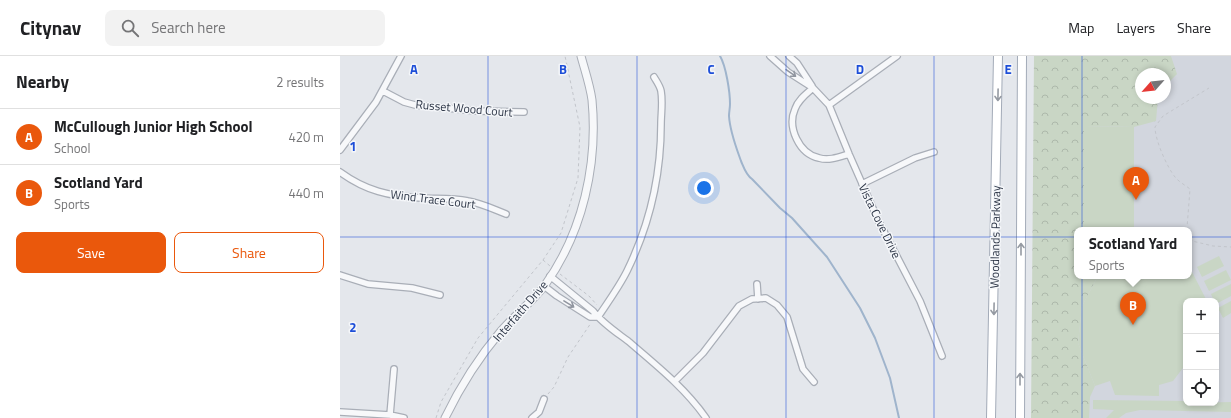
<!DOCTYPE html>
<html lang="en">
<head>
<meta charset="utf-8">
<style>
  body { margin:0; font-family:"Titillium Web",sans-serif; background:#f2f2f2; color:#202124 }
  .controls { position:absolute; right:12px; bottom:12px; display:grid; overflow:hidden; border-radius:8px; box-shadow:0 2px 6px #0003 }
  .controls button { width:36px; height:36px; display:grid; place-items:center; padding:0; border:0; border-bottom:1px solid #e0e0e0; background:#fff; color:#202124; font:20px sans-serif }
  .compass { position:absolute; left:795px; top:12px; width:36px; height:36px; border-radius:50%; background:#fff; box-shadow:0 2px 6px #0003; rotate:243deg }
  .you { position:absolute; left:364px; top:132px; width:14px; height:14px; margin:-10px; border:3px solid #fff; border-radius:50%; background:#1a73e8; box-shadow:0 0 0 6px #1a73e833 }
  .badge { display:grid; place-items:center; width:26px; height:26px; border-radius:50%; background:#ea580c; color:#fff; font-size:13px; font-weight:700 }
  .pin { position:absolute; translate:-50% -33px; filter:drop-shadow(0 1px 2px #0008) }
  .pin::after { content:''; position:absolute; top:21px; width:14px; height:12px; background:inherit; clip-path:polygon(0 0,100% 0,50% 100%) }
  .popup { position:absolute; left:734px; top:171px; width:118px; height:52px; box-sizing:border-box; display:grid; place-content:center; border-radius:8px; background:#fff; filter:drop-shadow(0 1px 3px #0005); font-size:13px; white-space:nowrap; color:#757577 }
  .popup b { font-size:15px; color:#202124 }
  .popup::after { content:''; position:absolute; left:50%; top:100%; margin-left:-8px; border:8px solid transparent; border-top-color:#fff }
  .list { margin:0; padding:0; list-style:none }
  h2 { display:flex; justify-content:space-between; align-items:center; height:52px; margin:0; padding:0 16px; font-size:17px }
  h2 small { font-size:13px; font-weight:400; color:#757577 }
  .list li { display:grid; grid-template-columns:26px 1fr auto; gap:12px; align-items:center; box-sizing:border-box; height:56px; padding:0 16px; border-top:1px solid #e0e0e0 }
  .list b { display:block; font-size:15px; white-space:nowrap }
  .list p { margin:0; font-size:13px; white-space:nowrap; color:#757577 }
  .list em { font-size:13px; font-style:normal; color:#757577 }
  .actions { display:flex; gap:8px; padding:12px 16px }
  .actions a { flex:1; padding:9px 0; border:1px solid #ea580c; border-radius:8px; text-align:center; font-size:14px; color:#ea580c }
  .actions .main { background:#ea580c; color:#fff }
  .icon { flex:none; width:22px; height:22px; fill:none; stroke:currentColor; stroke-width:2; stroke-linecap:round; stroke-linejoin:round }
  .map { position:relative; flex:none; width:891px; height:362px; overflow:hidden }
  header { display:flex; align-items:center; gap:24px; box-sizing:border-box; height:56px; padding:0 20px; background:#fff; border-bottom:1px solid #e0e0e0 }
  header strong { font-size:19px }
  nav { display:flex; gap:22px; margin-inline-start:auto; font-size:14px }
  .search { width:280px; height:36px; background:#f2f2f2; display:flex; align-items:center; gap:10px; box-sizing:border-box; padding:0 14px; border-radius:8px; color:#757577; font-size:15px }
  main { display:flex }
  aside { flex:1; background:#fff }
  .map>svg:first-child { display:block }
  .built { fill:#d2d6de; fill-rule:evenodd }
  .forest { fill:url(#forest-crowns) }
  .park { fill:#c9d6c5 }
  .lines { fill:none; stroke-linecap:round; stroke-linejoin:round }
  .stream { stroke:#9fb4cc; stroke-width:2 }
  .minor-casing { stroke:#a9aeb7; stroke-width:8 }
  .tertiary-casing { stroke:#a9aeb7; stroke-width:9 }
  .primary-casing { stroke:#a3abb8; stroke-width:10 }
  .path { stroke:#c2c5cb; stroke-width:1; stroke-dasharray:3 3; stroke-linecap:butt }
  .minor { stroke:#f7f8fa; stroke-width:5.5 }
  .tertiary { stroke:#f7f8fa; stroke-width:7 }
  .primary { stroke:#fff; stroke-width:8 }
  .oneway { stroke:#9196a0 }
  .oneway2 { stroke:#959aa2 }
  .grid { fill:none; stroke:#1d4ed8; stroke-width:1; stroke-opacity:0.55 }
  .labels { text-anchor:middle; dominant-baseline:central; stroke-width:3; stroke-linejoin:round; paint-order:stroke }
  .street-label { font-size:12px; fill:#2b3445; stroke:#f4f6f9 }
  .grid-label { font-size:13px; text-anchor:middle; font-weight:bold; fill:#1d4ed8; stroke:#f4f6f9; stroke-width:3; stroke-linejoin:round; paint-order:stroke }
</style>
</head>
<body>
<header>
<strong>Citynav</strong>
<div class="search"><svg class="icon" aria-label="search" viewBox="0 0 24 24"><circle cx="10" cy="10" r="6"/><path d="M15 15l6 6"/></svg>Search here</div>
<nav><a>Map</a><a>Layers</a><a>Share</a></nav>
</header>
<main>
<aside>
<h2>Nearby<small>2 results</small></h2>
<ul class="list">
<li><span class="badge">A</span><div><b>McCullough Junior High School</b><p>School</p></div><em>420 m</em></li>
<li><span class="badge">B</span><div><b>Scotland Yard</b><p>Sports</p></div><em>440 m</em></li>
</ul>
<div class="actions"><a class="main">Save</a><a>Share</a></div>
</aside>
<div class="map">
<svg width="891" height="362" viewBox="0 0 891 362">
  <defs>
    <pattern id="forest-crowns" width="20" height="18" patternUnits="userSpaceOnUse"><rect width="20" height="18" fill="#c9d6c5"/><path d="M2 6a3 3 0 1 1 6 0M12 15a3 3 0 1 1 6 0" fill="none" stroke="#adb8ab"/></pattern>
  </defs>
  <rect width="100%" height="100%" fill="#e4e7ec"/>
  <path class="built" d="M701 0H891V362H699ZM801 18H825V42H801ZM737 174H849V220H737ZM846 245H876V347H846Z"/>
  <path class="forest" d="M694 0H831L837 18 825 30V18H801V42H818L816 65 794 71 744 70V174H737V220H758L742 250 738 287 755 330 750 341 749 362H691Z"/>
  <path class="park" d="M744 70 794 71V174H744Z
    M879 200 884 210 862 221 857 211Z
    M886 214 891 224 869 235 864 225Z
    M852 216 867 245H846V308L833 325 819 329V340L775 339 770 325 755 330 738 287 742 250 758 220H841L842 221 849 220V217Z
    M891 228V240L876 248V245H874L871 238Z
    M891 245V257L883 262 878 252Z
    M753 344 846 345V347L891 346V356L800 354 786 357 779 362H766L774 354 753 353Z"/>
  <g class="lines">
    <path class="stream" d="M380 0C386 10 390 36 390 48 390 52 389 56 389 60 390 76 396 91 401 105 404 112 406 119 412 123L440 152 452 162 487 201 520 252 535 282 550 322 559 362"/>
    <g class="minor-casing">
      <path id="minor" d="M430 0 448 16 473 32 489 49 509 98 539 166 580 245 602 300
        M449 0 457 7 472 30
        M473 32C466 38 458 44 455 53 447 71 459 98 479 102 489 105 499 101 509 98
        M43 35 64 46 75 49 137 55 184 56
        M489 49 557 0
        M0 94 36 46 61 0
        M0 116C26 135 49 140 81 142 97 143 112 142 128 145 141 147 153 153 166 158
        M522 128 575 102 594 96
        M0 219 28 228 72 232 100 239
        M210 220 253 255C262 267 276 276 288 285 316 309 345 332 366 362
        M417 228 418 243
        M204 230 217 240 250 261H258
        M258 261C268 246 279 231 287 215 309 170 321 119 321 68 321 58 323 46 321 35 320 30 317 26 314 21
        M335 325 363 297 399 250 412 243 426 242 437 249 447 261 463 313 474 326
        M0 356 50 359 64 362
        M50 359 54 313
        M192 362 199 356 204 343"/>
    </g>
    <g class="tertiary-casing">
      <path id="tertiary" d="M105 362C120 331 139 301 161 275 175 259 192 246 205 229 243 176 258 108 252 44 250 29 245 15 241 0"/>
    </g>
    <g class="primary-casing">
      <path id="primary" d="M651 362 658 0
        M680 362 682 0"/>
    </g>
    <path class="path" d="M848 174 847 172 850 133C845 129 839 126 835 121 827 111 815 84 815 71L823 60 869 32
      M849 176 852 185 873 190 891 191
      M203 204 210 210
      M220 218 249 240 257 249
      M208 338 214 331 228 301 251 267
      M96 362 101 346 138 282 203 204 221 177 238 122 240 71 225 0"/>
    <use href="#minor" class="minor"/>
    <use href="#tertiary" class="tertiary"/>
    <use href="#primary" class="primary"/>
  </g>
  <defs><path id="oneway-shaft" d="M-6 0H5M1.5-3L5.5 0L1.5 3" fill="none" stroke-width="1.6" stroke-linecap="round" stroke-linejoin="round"/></defs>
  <g class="oneway">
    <use href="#oneway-shaft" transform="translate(451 17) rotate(35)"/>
    <use href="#oneway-shaft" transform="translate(229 248) rotate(32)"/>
  </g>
  <g class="oneway2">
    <use href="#oneway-shaft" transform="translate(658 39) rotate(91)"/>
    <use href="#oneway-shaft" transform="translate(681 193) rotate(-90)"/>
    <use href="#oneway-shaft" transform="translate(654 253) rotate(91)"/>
    <use href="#oneway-shaft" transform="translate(680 323) rotate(-90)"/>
  </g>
  <path class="grid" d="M148 0V362M297 0V362M446 0V362M594 0V362M742 0V362M0 181H891"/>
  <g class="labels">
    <g class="street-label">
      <text transform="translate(124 52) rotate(5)">Russet Wood Court</text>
      <text transform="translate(93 143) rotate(7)">Wind Trace Court</text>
      <text transform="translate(540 165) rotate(64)">Vista Cove Drive</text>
      <text transform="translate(655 181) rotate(-89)">Woodlands Parkway</text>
      <text transform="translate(180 255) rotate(-49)">Interfaith Drive</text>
    </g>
  </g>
  <g class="grid-label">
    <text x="74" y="18">A</text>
    <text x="223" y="18">B</text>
    <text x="371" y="18">C</text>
    <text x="520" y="18">D</text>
    <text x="668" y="18">E</text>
    <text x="13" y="95">1</text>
    <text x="13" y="276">2</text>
  </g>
</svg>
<div class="controls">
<button>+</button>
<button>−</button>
<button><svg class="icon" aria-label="locate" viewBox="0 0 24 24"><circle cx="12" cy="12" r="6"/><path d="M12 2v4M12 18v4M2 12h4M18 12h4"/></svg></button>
</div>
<svg class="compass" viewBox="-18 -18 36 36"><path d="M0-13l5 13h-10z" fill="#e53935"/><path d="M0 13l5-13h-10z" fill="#757577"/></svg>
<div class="you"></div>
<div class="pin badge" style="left:796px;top:144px">A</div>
<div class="pin badge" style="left:793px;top:269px">B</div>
<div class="popup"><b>Scotland Yard</b>Sports</div>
</div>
</main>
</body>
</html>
